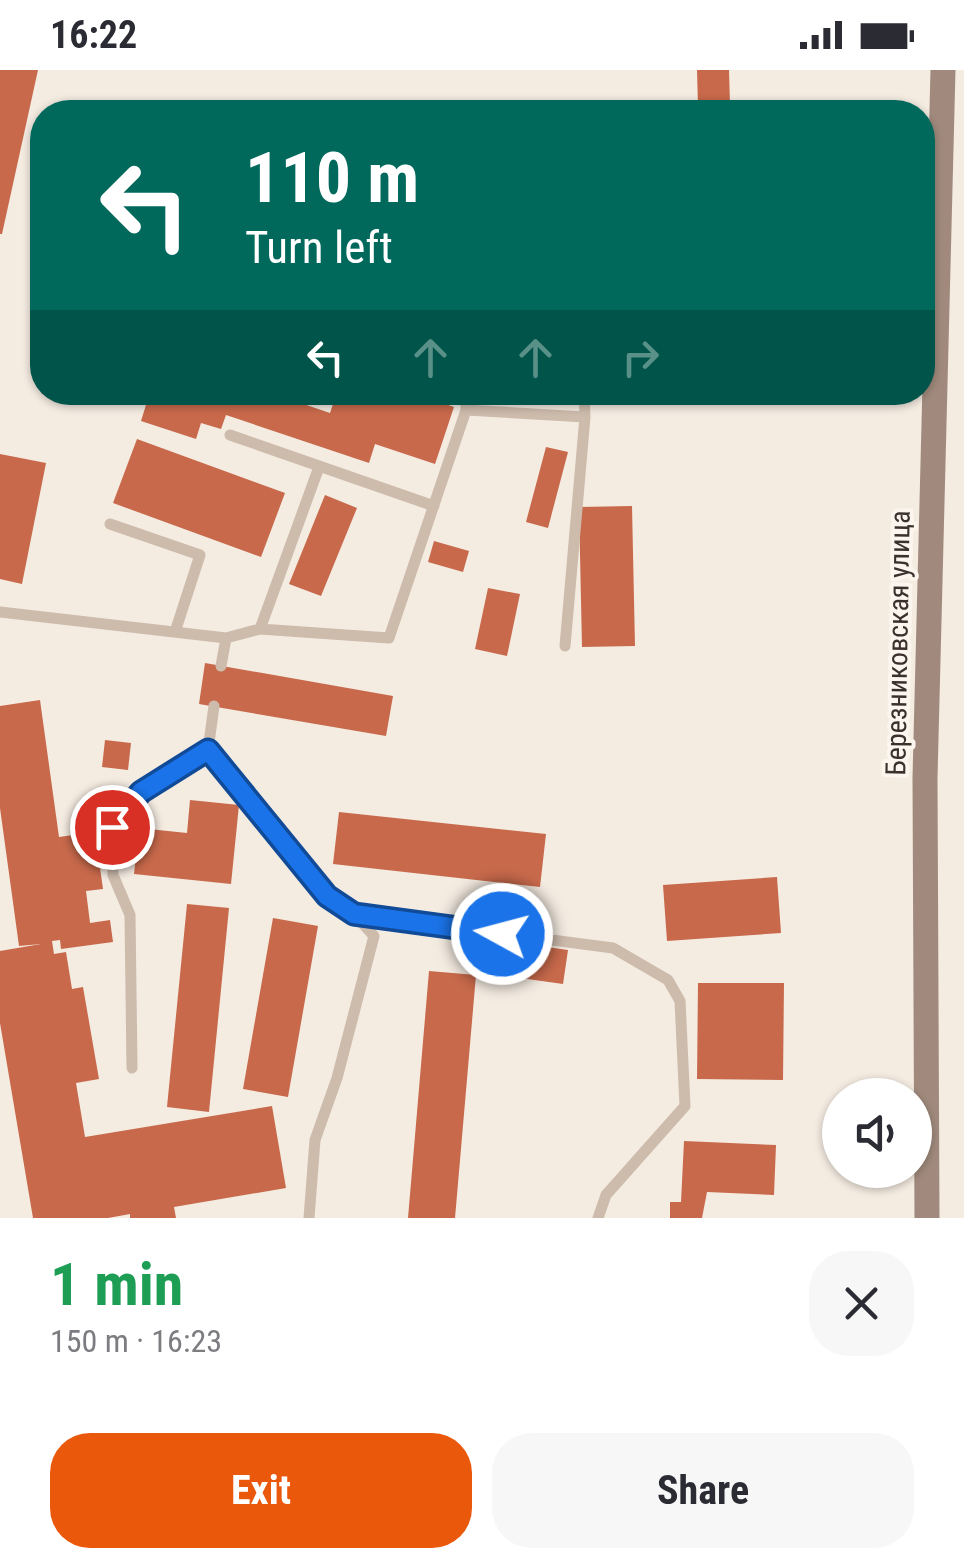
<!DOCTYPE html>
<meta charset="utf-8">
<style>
:root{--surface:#fff;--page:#f7f7f7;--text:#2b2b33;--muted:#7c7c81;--accent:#ea580c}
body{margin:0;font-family:"Roboto Condensed",sans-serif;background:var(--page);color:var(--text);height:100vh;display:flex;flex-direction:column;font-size:38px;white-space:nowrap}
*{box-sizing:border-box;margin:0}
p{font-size:32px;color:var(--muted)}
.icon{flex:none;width:55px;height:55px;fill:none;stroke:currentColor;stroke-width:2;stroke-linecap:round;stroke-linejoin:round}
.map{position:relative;height:1148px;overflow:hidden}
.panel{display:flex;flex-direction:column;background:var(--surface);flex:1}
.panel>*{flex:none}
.top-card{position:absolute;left:30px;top:30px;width:905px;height:305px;border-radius:40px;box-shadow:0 2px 8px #0004;background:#00695c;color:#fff;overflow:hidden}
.fabs{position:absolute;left:822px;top:1008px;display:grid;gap:20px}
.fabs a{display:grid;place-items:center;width:110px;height:110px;border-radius:50%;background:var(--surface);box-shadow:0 2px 8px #0004;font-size:50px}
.pin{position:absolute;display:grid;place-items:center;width:85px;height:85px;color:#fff;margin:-42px;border:5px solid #fff;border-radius:50%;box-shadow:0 2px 10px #0007}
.me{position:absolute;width:110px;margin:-55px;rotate:277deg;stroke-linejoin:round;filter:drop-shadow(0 0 8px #0008)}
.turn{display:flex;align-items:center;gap:35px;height:210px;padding:0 50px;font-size:45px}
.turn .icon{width:130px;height:130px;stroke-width:2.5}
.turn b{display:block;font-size:70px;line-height:85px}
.lanes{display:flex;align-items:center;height:95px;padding:0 50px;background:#0003;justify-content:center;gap:50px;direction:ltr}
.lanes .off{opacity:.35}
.round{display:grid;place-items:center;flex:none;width:105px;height:105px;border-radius:40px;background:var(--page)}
.headline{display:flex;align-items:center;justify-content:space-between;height:170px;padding:0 50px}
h1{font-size:60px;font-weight:700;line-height:75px;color:#1e9e55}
.button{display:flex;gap:20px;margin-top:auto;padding:20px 50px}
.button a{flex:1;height:115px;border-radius:40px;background:var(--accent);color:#fff;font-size:40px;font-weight:700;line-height:115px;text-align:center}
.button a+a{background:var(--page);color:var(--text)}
.status{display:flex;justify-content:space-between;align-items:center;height:70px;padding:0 50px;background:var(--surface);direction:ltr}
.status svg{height:28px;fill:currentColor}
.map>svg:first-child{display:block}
</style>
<div class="status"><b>16:22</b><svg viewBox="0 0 49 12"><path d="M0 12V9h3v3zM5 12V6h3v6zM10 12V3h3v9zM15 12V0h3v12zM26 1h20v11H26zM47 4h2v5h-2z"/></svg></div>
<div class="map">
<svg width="964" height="1148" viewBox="0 0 964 1148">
<rect width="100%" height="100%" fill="#f4ebe1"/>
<path fill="#c8694b" d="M 0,0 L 38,0 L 2,164 L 0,164 Z
M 697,0 L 729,0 L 730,35 L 698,36 Z
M 150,322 L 268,322 L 330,343 L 337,322 L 412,322 L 454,337 L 435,394 L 375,374 L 369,393 L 226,345 L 221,359 L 201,353 L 196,369 L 141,351 Z
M 137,369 L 285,423 L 261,487 L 113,433 Z
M 546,377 L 568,382 L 548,458 L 526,452 Z
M 0,384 L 46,393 L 22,514 L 0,509 Z
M 325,425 L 357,438 L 321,526 L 289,514 Z
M 632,436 L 635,576 L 582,577 L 579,437 Z
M 434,471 L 469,481 L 463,502 L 428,492 Z
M 488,518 L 520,524 L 507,586 L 475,579 Z
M 205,593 L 393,626 L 386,666 L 199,634 Z
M 40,630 L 59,767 L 95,762 L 103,819 L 86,821 L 90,853 L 110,850 L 113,872 L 61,879 L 60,870 L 52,871 L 54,884 L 66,882 L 72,919 L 83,917 L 99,1009 L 76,1013 L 85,1067 L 272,1036 L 286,1118 L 174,1137 L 176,1148 L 130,1148 L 130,1144 L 108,1148 L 33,1148 L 0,953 L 0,881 L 41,874 L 19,876 L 0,738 L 0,636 Z
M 105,670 L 131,673 L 128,700 L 102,697 Z
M 190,730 L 239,735 L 231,814 L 134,804 L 139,758 L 187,763 Z
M 339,742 L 546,764 L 540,817 L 333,794 Z
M 777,807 L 781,863 L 667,871 L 663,815 Z
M 187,834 L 229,838 L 209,1042 L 167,1037 Z
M 273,848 L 318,856 L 288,1027 L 243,1019 Z
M 504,871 L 568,880 L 563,914 L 499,905 Z
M 429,901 L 476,905 L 455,1148 L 408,1148 Z
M 698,913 L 784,913 L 783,1010 L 697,1009 Z
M 684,1071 L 776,1075 L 774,1125 L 707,1122 L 702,1148 L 670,1148 L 670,1132 L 681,1132 Z"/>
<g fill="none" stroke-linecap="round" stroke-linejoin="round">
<path stroke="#cdbbac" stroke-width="11" d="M 466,322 L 466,340
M 584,322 L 585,347
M 230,365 L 434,436
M 110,454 L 200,485 L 175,562
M 0,542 L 226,568 L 260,559 L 389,568 L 466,340 L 585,347 L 565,576
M 260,559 L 319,397
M 221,596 L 226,568
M 214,636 L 208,680 L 327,826 L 354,844 L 374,866 L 337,1008 L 315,1070 L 309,1148
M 354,844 L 613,878 L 668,910 L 680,931 L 685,1036 L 606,1125 L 598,1148
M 132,998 L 130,845 L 113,805 L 112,757 L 141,722 L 208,680"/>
<path stroke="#a18a7d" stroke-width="25" d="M 927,1148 L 925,708 L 943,0"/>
</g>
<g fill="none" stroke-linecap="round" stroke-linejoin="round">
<g stroke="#114b97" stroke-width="25">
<path id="route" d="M 112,757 L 141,722 L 208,680 L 327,826 L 354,844 L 502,864"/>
</g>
<use href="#route" stroke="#1a73e8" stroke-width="18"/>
</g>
<g text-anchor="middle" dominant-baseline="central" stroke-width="8" stroke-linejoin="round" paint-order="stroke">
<g font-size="28" fill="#3b302b" stroke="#fbf5ee">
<text transform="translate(898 573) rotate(-89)">Березниковская улица</text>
</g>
</g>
</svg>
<div class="fabs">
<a><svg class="icon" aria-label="sound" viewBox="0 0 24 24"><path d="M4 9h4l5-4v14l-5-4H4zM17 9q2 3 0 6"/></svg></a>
</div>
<div class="pin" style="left:112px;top:757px;background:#d93025"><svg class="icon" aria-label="arrive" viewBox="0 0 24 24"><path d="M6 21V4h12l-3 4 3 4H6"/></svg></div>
<svg class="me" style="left:502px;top:864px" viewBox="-20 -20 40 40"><circle r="17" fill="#1a73e8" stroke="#fff" stroke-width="3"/><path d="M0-11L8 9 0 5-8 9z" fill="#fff"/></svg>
<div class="top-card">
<div class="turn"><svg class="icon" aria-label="left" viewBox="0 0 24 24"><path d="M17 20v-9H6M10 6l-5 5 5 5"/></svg><div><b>110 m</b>Turn left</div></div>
<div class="lanes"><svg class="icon" aria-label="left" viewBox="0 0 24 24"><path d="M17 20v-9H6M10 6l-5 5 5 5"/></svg><svg class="icon off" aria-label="ahead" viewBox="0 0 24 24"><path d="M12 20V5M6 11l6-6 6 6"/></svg><svg class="icon off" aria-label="ahead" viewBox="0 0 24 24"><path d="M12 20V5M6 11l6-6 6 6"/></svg><svg class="icon off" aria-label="right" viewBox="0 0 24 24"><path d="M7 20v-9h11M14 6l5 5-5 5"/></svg></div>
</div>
</div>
<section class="panel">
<div class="headline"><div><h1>1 min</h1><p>150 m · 16:23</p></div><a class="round"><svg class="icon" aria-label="close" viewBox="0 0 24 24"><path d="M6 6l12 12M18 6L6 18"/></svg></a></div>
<div class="button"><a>Exit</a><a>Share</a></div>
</section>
